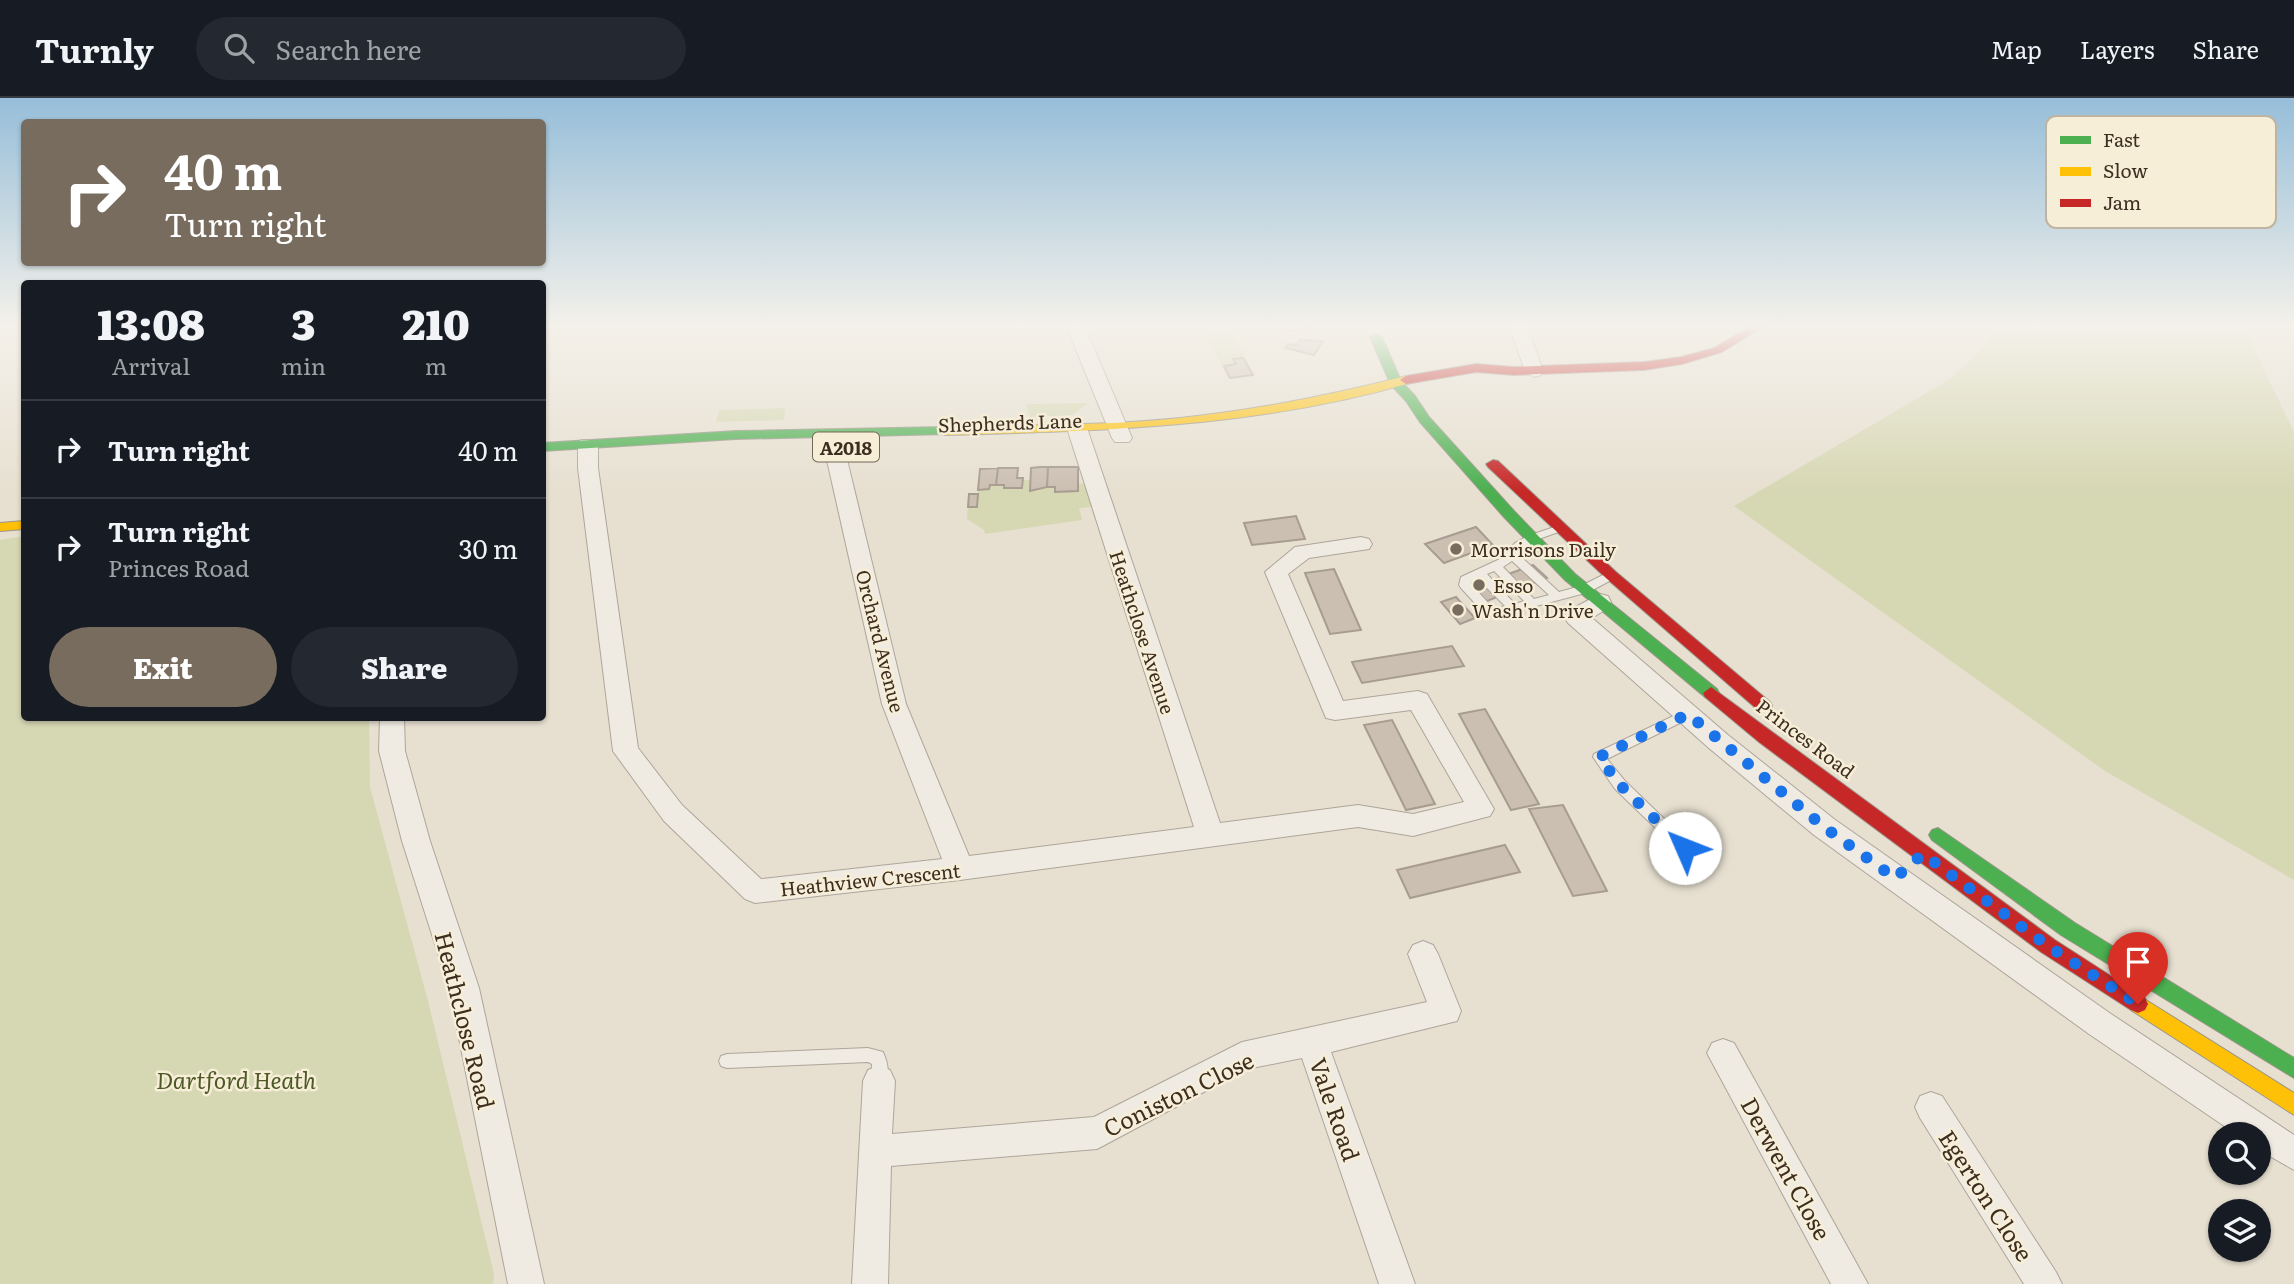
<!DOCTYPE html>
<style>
:root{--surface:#171b24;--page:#242831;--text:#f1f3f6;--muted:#9ea1a6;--line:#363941;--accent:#786c5e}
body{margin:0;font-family:Literata,serif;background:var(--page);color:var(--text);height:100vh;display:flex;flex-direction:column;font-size:26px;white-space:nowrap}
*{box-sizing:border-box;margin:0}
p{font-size:23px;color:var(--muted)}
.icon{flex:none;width:38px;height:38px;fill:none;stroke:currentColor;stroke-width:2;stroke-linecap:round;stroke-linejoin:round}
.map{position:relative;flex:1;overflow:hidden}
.sheet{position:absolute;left:21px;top:182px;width:525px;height:441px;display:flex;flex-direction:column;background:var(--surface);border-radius:7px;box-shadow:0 2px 5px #0004}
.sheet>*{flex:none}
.banner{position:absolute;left:21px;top:21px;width:525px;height:147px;border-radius:7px;box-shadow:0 2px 5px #0004;background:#786c5e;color:#fff;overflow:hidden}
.tools{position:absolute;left:2208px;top:1024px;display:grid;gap:14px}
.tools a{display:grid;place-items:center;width:63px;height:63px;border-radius:50%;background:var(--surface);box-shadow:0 2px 5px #0004;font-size:35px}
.pin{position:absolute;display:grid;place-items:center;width:60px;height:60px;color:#fff;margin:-72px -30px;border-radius:50% 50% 50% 0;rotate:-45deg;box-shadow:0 0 7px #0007}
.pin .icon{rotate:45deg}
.me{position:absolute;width:77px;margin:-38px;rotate:314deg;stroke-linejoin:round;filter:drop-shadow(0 0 5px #0008)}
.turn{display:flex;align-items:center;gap:24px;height:147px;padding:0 28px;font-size:32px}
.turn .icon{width:91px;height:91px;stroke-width:2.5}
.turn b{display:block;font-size:49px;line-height:60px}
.eta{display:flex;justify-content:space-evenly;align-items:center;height:119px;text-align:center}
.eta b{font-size:42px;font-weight:800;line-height:49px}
.action{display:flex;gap:14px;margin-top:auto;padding:14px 28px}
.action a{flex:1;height:80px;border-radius:42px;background:var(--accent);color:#fff;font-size:28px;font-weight:800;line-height:80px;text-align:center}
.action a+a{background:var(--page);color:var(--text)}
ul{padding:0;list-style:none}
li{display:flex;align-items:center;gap:21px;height:98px;padding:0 28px;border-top:2px solid var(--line)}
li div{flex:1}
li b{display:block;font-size:26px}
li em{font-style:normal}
header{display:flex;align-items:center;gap:42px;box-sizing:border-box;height:98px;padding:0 35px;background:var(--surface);border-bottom:2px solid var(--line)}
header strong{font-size:33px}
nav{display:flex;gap:38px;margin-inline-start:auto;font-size:24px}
.search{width:490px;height:63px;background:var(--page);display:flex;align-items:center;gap:18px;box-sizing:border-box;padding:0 24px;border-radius:38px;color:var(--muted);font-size:26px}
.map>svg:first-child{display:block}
</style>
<header>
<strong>Turnly</strong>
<div class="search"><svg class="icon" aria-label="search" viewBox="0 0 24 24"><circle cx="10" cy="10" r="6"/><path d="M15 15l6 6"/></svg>Search here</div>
<nav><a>Map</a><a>Layers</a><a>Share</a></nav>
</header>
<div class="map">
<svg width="2294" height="1186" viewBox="0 0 2294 1186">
<rect width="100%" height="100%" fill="#e7e0d1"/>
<path fill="#d6d7b3" d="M 1200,227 L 1227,227 L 1255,277 L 1243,260 L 1233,261 L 1236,266 L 1224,268 L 1228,280 Z
M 2004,227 L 2243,227 L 2294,334 L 2294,782 L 2105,673 L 1734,408 L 1952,280 Z
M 1089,305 L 1072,317 L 1030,319 L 1026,306 Z
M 785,310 L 784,322 L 716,324 L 719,312 Z
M 1023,382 L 1030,382 L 1030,393 L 1037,393 L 1038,389 L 1055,389 L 1056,394 L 1077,393 L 1078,386 L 1085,385 L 1092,409 L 1079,410 L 1082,422 L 985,436 L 984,432 L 967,421 L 969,396 L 978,396 L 978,392 L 989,391 L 990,387 L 1022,390 Z
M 24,438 L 24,620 L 369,620 L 370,689 L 428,903 L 494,1176 L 493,1186 L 0,1186 L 0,442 Z"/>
<path fill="#cbbfb2" stroke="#a89c90" stroke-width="2" d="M 1281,227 L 1307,227 L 1309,230 L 1286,233 Z
M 1300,242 L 1323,243 L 1314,257 L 1285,250 L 1288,246 L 1296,247 Z
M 1243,260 L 1253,277 L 1230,280 L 1224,268 L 1236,266 L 1233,261 Z
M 1040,369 L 1048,369 L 1047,389 L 1030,393 L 1031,370 Z
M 1048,369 L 1078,369 L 1078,393 L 1055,394 L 1055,389 L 1047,389 Z
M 998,370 L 996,387 L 990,387 L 989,391 L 978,392 L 980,371 Z
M 998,370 L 1018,370 L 1017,380 L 1023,380 L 1022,390 L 1004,390 L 1004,387 L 996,387 Z
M 969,396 L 978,396 L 977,409 L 968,409 Z
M 1296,418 L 1305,441 L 1252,447 L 1244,425 Z
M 1476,429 L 1493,447 L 1444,465 L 1425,446 Z
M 1533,467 L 1547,480 L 1479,506 L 1465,492 Z
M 1334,471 L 1361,532 L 1330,536 L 1305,475 Z
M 1456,499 L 1475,520 L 1460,526 L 1441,504 Z
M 1452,548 L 1464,568 L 1362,585 L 1352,564 Z
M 1485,611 L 1539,706 L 1511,712 L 1459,616 Z
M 1392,622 L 1435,706 L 1406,712 L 1364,627 Z
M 1563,707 L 1607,793 L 1573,798 L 1529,711 Z
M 1505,747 L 1520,774 L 1410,800 L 1397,772 Z"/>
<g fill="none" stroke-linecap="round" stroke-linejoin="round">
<g stroke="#ada599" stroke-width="2">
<path id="lane" d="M 1560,427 L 1565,430 L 1564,432 L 1536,442 L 1518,456 L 1559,494 L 1581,488 L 1611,473 L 1617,477 L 1615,480 L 1589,494 L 1495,519 L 1483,514 L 1461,490 L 1459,487 L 1461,479 L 1500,461 L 1515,445 L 1528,438 ZM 1512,463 L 1549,497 L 1534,501 L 1503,469 ZM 1494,473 L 1524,503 L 1515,506 L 1487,476 ZM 1478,481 L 1505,508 L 1496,511 L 1491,508 L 1471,486 L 1471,484 Z
M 1688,611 L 1692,613 L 1694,616 L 1692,619 L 1607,661 L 1625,683 L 1706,761 L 1708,765 L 1706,769 L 1701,771 L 1696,769 L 1615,691 L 1593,659 L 1594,656 Z
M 868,950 L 883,954 C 888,965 890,976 885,988 L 879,990 L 873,988 L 871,983 L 872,966 L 868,964 L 727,970 L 721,968 L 719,963 L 721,958 L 727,956 Z"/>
</g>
<g stroke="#ada599" stroke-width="2">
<path id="street" d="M 1066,227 L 1084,227 L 1132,340 L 1129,344 L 1115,344 L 1112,340 Z
M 1509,227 L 1527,227 L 1543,273 L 1541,277 L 1534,279 L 1525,273 Z
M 1077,324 L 1084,326 L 1087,330 L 1220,725 L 1358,707 L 1413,716 L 1464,704 L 1411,612 L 1335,622 L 1326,620 L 1265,474 L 1295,449 L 1361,439 L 1369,441 L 1372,446 L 1369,451 L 1309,460 L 1288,476 L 1343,603 L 1418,593 L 1427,596 L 1494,711 L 1490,718 L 1413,738 L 1358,729 L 960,782 L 755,805 L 745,801 L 664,723 L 613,653 L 578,370 L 578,346 L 581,342 L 595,342 L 598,346 L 598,370 L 638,650 L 682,707 L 761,781 L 942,761 L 882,606 L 824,349 L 827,345 L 841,345 L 844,349 L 906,606 L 969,758 L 1194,729 L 1067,330 L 1070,326 Z
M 1600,496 L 1608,498 L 1611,504 L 1608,510 L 1592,520 L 1728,637 L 1834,721 L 2111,916 L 2294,1037 L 2294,1072 L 2259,1052 L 2259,1036 L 2236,1036 L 2089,936 L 1814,737 L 1710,651 L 1568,525 L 1564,519 L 1568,513 Z
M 380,620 L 404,620 L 405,653 L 430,743 L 479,890 L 544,1186 L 508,1186 L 449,890 L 402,743 L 379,653 Z
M 1423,843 L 1433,847 L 1438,856 L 1461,913 L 1457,923 L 1331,954 L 1415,1186 L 1379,1186 L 1302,960 L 1247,971 L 1097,1051 L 891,1068 L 888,1186 L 852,1186 L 863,983 L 868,972 L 879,968 L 890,972 L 895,983 L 892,1036 L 1094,1019 L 1242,944 L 1427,904 L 1408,856 L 1413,847 Z
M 1723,941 L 1734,945 L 1868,1186 L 1831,1186 L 1707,955 L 1712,945 Z
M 1931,994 L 1942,998 L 2056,1174 L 2062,1186 L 2024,1186 L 1920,1020 L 1915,1009 L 1920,998 Z"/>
</g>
<g stroke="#9c958a" stroke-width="2">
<path id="fast" d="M 1376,236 L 1382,239 L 1401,283 L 1415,298 L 1429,319 L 1514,413 L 1575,476 L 1717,591 L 1719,595 L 1717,599 L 1705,599 L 1565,482 L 1504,419 L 1420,324 L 1406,303 L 1391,287 L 1370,239 Z
M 945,329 L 949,330 L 949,336 L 736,341 L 542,353 L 542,345 L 736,333 Z
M 1938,730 L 2075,825 L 2294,960 L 2294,980 L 2061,837 L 1932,742 L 1929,737 L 1932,732 Z"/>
</g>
<g stroke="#9c958a" stroke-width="2">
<path id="slow" d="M 1406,278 L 1412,282 L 1410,285 C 1259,329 1101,333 945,337 L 939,333 L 945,329 C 1023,327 1102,328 1180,320 C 1256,312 1332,297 1406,278 Z
M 24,423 L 24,431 L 0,433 L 0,425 Z
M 2138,897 L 2294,995 L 2294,1017 L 2131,912 L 2128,906 L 2131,900 Z"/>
</g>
<g stroke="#9c958a" stroke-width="2">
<path id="jam" d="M 1753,227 L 1766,227 L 1722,254 L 1682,266 L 1644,272 L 1514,277 L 1476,274 L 1406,286 L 1400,282 L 1406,278 L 1476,266 L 1514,269 L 1644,264 L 1681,259 L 1714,250 Z
M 1493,362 L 1498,363 L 1616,474 L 1770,604 L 1772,608 L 1770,612 L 1758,612 L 1606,480 L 1488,369 L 1486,366 Z
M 1711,589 L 2055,842 L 2145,900 L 2148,906 L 2145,912 L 2138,915 L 2131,912 L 2041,854 L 1759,644 L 1705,599 L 1703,595 Z"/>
</g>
<use href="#lane" fill="#efebe3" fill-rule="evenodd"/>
<use href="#street" fill="#efebe3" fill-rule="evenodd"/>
<use href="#fast" fill="#4caf50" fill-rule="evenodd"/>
<use href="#slow" fill="#ffc107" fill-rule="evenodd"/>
<use href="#jam" fill="#c62828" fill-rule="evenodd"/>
</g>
<linearGradient id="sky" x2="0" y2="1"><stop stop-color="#96bed9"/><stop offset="0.58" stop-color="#f4f1ea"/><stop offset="1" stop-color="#f4f1ea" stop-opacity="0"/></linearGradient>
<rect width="2294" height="393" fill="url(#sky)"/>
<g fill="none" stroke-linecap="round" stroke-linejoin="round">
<path stroke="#1a73e8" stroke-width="12" stroke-dasharray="0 21.6" d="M 1685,750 L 1620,687 L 1599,659 L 1688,616 L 1824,729 L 1895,780 L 1923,756 L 2048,848 L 2138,906"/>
</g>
<g fill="#786c5e" stroke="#f7eed8" stroke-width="2.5">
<circle cx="1456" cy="451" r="7"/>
<circle cx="1479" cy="487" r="7"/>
<circle cx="1458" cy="512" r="7"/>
</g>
<g text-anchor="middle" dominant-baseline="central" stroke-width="5" stroke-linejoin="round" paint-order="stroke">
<rect fill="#f7eed8" stroke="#756857" stroke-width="2" x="813" y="334.5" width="66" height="29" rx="5"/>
<g font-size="18" font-weight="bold" fill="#3d2e20">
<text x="846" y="349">A2018</text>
</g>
<g font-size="19" fill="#3d2e20" stroke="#f7eed8">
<text transform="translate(1010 324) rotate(-2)">Shepherds Lane</text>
<text transform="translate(1143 534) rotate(72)">Heathclose Avenue</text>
<text transform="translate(881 543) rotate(76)">Orchard Avenue</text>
<text transform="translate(1806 640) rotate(37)">Princes Road</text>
<text transform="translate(870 781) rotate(-6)">Heathview Crescent</text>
</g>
<g font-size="19" fill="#3d2e20" stroke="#f7eed8" text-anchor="start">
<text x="1470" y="451">Morrisons Daily</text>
<text x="1493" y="487">Esso</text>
<text x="1472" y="512">Wash'n Drive</text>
</g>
<g font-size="23" fill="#3d2e20" stroke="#f7eed8">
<text transform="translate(466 922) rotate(76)">Heathclose Road</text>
<text transform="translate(1178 995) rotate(-26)">Coniston Close</text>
<text transform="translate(1336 1011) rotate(71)">Vale Road</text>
<text transform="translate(1787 1070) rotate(61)">Derwent Close</text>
<text transform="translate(1987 1097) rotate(57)">Egerton Close</text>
</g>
<g font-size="23" font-style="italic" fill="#4d5a26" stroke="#f7eed8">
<text x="236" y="981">Dartford Heath</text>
</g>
</g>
<rect x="2046" y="18" width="230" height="112" rx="10" fill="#f7eed8" stroke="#bfb4a1" stroke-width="2"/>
<rect x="2060" y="38" width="31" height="8" fill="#4caf50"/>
<rect x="2060" y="69" width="31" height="9" fill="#ffc107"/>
<rect x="2060" y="101" width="31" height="8" fill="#c62828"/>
<g font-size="19" fill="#3d2e20">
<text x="2103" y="49">Fast</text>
<text x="2103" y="80">Slow</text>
<text x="2103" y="112">Jam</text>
</g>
</svg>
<div class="tools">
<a><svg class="icon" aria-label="search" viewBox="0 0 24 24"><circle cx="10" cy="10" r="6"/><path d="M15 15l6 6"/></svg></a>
<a><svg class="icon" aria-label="layers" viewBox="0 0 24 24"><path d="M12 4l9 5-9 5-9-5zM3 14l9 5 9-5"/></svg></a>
</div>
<div class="pin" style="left:2138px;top:906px;background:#d93025"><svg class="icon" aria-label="arrive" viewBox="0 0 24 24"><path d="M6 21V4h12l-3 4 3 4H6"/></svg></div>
<svg class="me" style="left:1685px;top:750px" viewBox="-20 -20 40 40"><circle r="19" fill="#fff"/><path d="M0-13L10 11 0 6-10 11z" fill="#1a73e8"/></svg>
<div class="banner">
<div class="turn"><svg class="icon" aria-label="right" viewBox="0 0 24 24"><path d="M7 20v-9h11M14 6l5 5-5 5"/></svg><div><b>40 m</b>Turn right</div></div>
</div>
<section class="sheet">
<div class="eta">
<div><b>13:08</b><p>Arrival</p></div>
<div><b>3</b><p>min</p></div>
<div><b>210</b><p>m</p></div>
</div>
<ul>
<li><svg class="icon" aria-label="right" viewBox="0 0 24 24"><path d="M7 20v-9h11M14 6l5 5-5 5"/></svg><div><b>Turn right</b></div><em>40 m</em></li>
<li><svg class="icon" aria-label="right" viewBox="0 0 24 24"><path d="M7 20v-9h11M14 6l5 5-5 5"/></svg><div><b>Turn right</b><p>Princes Road</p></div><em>30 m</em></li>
</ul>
<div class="action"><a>Exit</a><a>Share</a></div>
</section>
</div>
